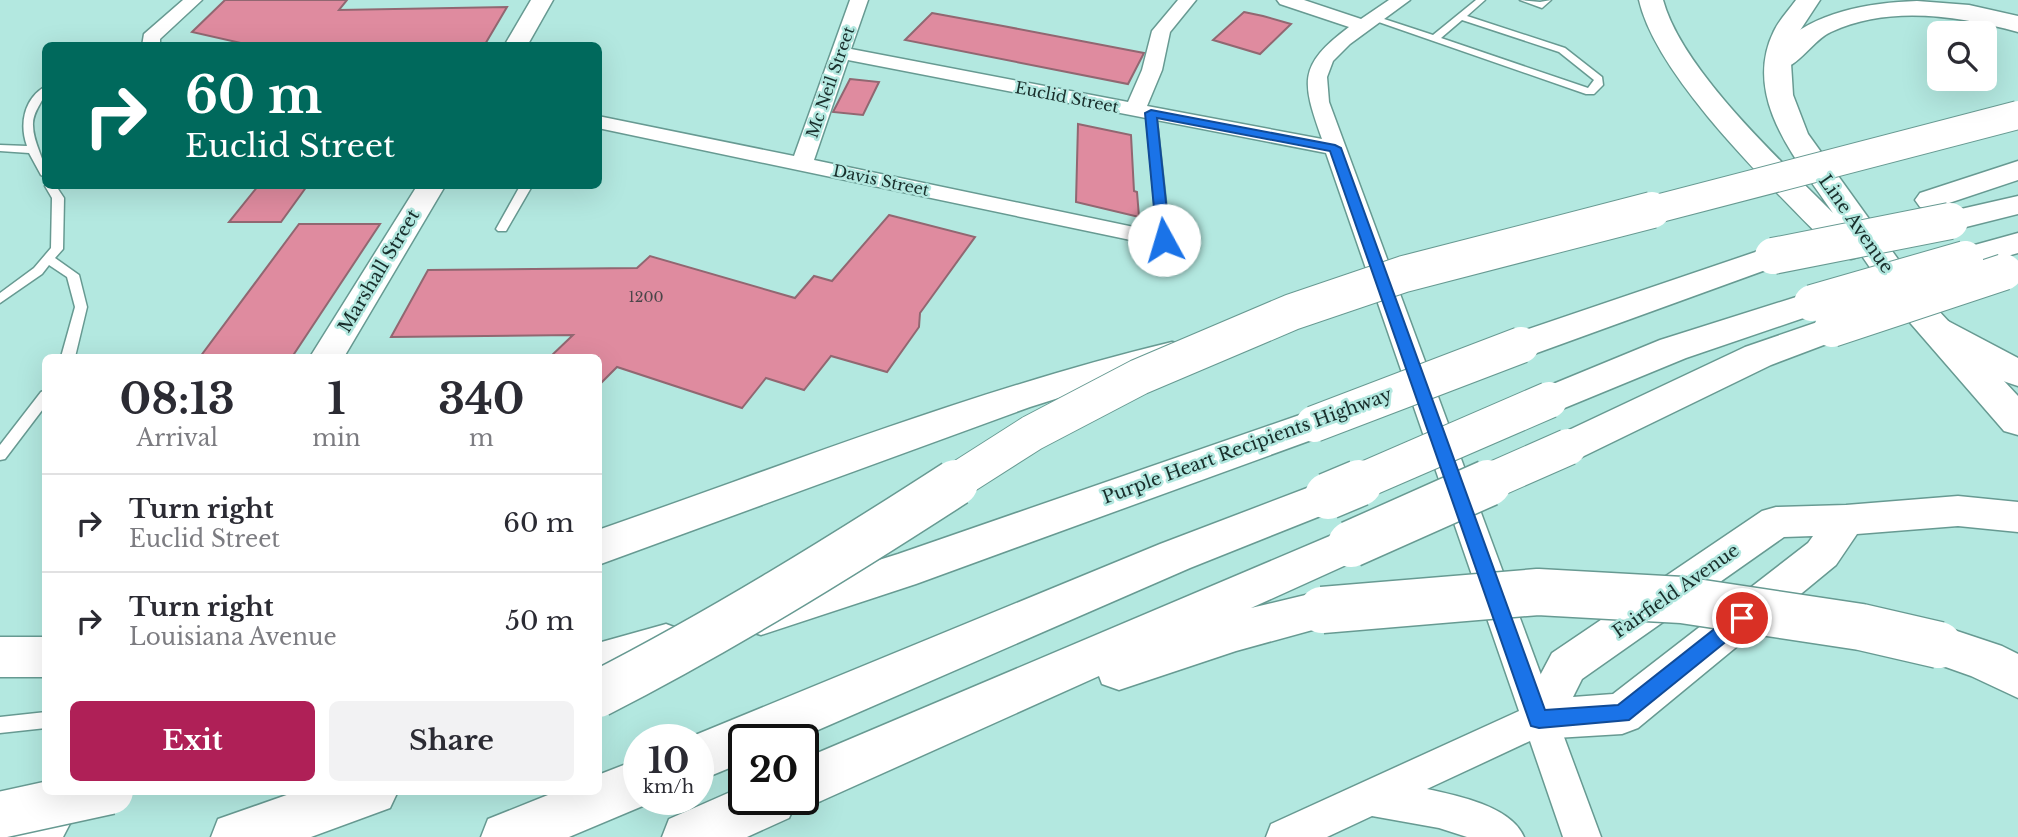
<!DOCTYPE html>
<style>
:root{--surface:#fff;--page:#f2f2f3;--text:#2b2b33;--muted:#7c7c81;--line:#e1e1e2;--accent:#af2057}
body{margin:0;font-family:"Libre Baskerville",serif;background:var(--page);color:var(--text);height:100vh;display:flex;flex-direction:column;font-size:26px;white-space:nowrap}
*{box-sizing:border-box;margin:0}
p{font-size:23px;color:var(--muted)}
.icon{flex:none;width:38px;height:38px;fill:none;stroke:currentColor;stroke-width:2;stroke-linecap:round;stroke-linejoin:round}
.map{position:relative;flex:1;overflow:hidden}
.drawer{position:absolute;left:42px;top:354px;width:560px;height:441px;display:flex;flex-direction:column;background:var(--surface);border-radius:10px;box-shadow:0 7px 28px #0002}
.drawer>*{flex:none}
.guide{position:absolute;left:42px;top:42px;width:560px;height:147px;border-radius:10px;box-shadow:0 7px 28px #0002;background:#00695c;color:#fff;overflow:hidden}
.fabs{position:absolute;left:1927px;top:21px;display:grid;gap:14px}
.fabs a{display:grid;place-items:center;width:70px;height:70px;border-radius:10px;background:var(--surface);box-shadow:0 7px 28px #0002;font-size:35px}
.speed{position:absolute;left:623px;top:724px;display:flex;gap:14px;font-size:35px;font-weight:700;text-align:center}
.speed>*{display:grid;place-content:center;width:91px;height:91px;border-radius:50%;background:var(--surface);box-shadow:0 7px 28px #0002;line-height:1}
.speed small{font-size:18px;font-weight:400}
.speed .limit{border:4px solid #111;border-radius:10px;background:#fff;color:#111}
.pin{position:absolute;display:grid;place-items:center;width:60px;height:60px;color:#fff;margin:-30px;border:4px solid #fff;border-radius:50%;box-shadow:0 2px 7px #0007}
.me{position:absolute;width:77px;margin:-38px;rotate:354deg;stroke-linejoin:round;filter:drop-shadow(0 0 5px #0008)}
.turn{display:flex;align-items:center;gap:24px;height:147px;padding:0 28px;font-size:32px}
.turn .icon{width:91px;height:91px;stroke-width:2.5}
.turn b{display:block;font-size:49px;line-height:60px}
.eta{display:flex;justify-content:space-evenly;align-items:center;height:119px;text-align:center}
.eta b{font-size:42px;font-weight:800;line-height:49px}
.cta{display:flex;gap:14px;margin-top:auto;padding:14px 28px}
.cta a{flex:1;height:80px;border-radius:10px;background:var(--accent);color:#fff;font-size:28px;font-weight:800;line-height:80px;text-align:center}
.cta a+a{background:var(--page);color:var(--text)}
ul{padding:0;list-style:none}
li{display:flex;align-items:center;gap:21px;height:98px;padding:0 28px;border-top:2px solid var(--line)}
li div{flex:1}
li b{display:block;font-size:26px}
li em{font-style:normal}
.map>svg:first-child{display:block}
</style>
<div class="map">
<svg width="2018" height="837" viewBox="0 0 2018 837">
<rect width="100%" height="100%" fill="#b3e8e0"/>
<path fill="#df8b9f" stroke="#916771" stroke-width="2" d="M 225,0 L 347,0 L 339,10 L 507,7 L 484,46 L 254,46 L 192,32 Z
M 1244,12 L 1263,16 L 1291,24 L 1260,54 L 1213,40 Z
M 932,13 L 1003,26 L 1144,53 L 1128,84 L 905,40 Z
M 850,79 L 879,82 L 863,115 L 833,112 Z
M 1078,124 L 1131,135 L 1134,191 L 1137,192 L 1139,217 L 1076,202 Z
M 258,186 L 307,186 L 281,222 L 229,222 Z
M 889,215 L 975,237 L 920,313 L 919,327 L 887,372 L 831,356 L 804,390 L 766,378 L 742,408 L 617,367 L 598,386 L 598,357 L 550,357 L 573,335 L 391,337 L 428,270 L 637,268 L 650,256 L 795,298 L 814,276 L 832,281 Z
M 299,224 L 380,224 L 292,357 L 200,357 Z"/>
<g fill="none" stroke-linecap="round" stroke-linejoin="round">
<g stroke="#679a92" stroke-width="3">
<path id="service" d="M 1476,0 L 1485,0 L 1467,16 L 1565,48 L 1602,77 L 1603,85 L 1594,94 L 1586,94 L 1370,19 L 1378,17 L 1433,35 ZM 1462,20 L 1559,52 L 1594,80 L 1588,88 L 1441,38 Z
M 1520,0 L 1540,2 L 1551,0 L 1542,8 Z
M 46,86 C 46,100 34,108 33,123 C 32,143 46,159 46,178 L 41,175 L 29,153 L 0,151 L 0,145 L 27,146 C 19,124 24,98 46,86 Z
M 1151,110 L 1156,113 L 1170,240 L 1164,244 L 1158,240 L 1146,113 Z
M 45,186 L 56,186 L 64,198 L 63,249 L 55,258 L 79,275 L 87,307 L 75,357 L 61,357 L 75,307 L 67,277 L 49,265 L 42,274 L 0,303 L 0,293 L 34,268 L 51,248 L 52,198 Z
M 520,186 L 532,186 L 506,231 L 498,231 L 496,229 Z
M 46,390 L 46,405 L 5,459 L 0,460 L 0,445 L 41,392 Z
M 46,712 L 46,728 L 0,733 L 0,717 Z"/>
</g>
<g stroke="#679a92" stroke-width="3">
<path id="minor" d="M 183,0 L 202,0 L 160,39 L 160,46 L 142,46 L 144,34 Z
M 850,0 L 868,0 L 851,49 L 1128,102 L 1142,70 L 1152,31 L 1178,0 L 1196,0 L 1170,32 L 1162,70 L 1147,106 L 1322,139 C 1302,82 1297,66 1349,27 L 1280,4 L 1277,0 L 1304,0 L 1361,19 L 1389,0 L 1410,0 L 1350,44 L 1333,61 L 1327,77 L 1329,102 L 1601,837 L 1563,837 L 1530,741 L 1427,789 C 1458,796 1511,806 1524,837 L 1467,837 L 1439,828 L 1372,816 L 1327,837 L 1266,837 L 1271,824 L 1519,711 L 1326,153 L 848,60 L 814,160 L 1172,235 L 1176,240 L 1172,245 L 1164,247 L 598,128 L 598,116 L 794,156 Z"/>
</g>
<g stroke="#679a92" stroke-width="3">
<path id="tertiary" d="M 531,0 L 553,0 L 527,46 L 504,46 Z
M 417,186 L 445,186 L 344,357 L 310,357 Z
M 1958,496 L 2018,502 L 2018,532 L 1958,526 L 1857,534 L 1836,565 L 1638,728 L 1622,734 L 1539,739 L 1523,733 L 1517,719 L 1552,653 L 1762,511 L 1776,507 L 1846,505 ZM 1813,536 L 1808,543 L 1613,694 L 1573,697 L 1582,679 L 1784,537 Z
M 46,779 L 46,791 L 87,791 L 63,837 L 12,837 L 19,820 Z"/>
</g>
<g stroke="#679a92" stroke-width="3">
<path id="secondary" d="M 1639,0 L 1663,0 C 1682,70 1781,161 1833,213 C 1798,161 1741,98 1774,31 C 1779,20 1789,10 1796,0 L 1820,0 L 1799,32 L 1791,63 L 1793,95 L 1808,134 L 1923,294 L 2018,396 L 2018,435 L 2004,431 L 1899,310 L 1862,256 L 1851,259 L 1839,256 C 1781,196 1657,80 1639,0 Z"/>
</g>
<g stroke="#679a92" stroke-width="3">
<path id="motorway" d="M 1917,1 L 1969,5 L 2018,16 L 2018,32 C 1957,16 1890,5 1831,32 C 1809,42 1796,75 1769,69 L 1765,63 C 1799,14 1862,3 1917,1 Z
M 2018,161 L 2018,180 L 1931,209 L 1920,207 L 1915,200 L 1920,193 Z
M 2018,196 L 2018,214 L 1950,231 L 1939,228 L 1934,221 L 1939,214 Z
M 2018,233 L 2018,253 L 1983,263 L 1971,260 L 1967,253 L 1971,246 Z
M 1773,246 L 1785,249 L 1789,256 L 1785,263 L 1534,354 L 1521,357 L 1508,354 L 1503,345 L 1508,336 Z
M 1812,292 L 1824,295 L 1829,303 L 1824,311 L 1686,358 L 1562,409 L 1549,413 L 1536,409 L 1530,400 L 1536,391 L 1660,340 Z
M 1832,317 L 1845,321 L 1850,329 L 1845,337 L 1771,365 L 1582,457 L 1568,462 L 1554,457 L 1548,447 L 1554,437 L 1745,347 Z
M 1935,317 L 1948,321 L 2018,358 L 2018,386 C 1992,378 1932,352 1917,329 L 1922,321 Z
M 1172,342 L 1185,345 L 1190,354 L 1185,363 L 1106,383 L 1030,407 L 598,565 L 598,530 C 788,464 977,389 1172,342 Z
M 1314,410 L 1328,414 L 1333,424 L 1328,434 L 916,584 L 761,635 L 745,630 L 738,616 L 745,602 L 898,554 Z
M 1328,480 L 1343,485 L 1349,496 L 1343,507 L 1190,568 L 795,740 L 744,740 L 744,762 L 698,781 L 698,740 L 683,740 L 1160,544 Z
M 1351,527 L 1366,532 L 1372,544 L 1366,556 L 1251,608 L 1322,591 L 1338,597 L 1345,610 L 1338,623 L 1236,651 L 1119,690 L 1102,684 L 1099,676 L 821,801 L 803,808 L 795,805 L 789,818 L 747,837 L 662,837 L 669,819 L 744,786 L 744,800 L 803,800 L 803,759 Z
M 666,624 L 682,630 L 689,644 L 682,658 L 598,684 L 598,643 Z
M 1939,625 L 2002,646 L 2018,654 L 2018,698 L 1971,676 L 1923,659 L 1916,645 L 1923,631 Z
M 0,637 L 46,637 L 46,677 L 0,677 Z
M 639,759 L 639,800 L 657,800 L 569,837 L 481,837 L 488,819 L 558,791 L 598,791 L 598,775 Z
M 298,791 L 398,791 L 390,808 L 311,837 L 211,837 L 218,819 Z"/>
</g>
<use href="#service" fill="#fff" fill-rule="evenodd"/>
<use href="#minor" fill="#fff" fill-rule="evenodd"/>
<use href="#tertiary" fill="#fff" fill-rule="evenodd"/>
<use href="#secondary" fill="#fff" fill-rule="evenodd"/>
<use href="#motorway" fill="#fff" fill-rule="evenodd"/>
<g stroke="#679a92" stroke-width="30" stroke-linecap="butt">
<path id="motorway-bridge-far2" d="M 1645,212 L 2018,115"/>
</g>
<g stroke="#679a92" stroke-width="38" stroke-linecap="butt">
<path id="motorway-bridge-far1" d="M 1773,256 L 1950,221
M 1812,303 L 1965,259
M 1832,329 L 2004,272
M 1314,424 L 1521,345
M 952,484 L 1032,433 L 1139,377 L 1292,312 L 1404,274 L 1652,210
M 1355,484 L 1549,400
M 1484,484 L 1568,447"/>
</g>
<g stroke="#679a92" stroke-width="49" stroke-linecap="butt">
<path id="motorway-bridge" d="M 1328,496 L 1359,483
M 1351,544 L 1488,483
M 1322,610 L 1538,592 L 1682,600 L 1861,627 L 1939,645
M 598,694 C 721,631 839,558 955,483
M 0,815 L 110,791"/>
</g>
<use href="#motorway-bridge-far2" stroke="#fff" stroke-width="28"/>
<use href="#motorway-bridge-far1" stroke="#fff" stroke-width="36"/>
<use href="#motorway-bridge" stroke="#fff" stroke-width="46"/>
</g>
<path fill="#1a73e8" stroke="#114b97" stroke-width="2" d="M 1151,110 L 1335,145 L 1341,148 L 1545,710 L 1618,705 L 1736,612 L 1742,610 L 1749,612 L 1751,618 L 1749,623 L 1629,720 L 1539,728 L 1531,726 L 1330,151 L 1157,118 L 1170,240 L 1164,244 L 1157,240 L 1145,113 Z"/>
<g text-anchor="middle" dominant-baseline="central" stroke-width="5" stroke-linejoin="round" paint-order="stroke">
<g font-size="14" fill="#4a4548">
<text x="646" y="297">1200</text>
</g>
<g font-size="16" fill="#182e2b" stroke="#b3e8e0">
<text transform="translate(830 82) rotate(-71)">Mc Neil Street</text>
<text transform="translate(1067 97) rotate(11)">Euclid Street</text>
<text transform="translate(881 180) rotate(12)">Davis Street</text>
</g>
<g font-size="18" fill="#182e2b" stroke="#b3e8e0">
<text transform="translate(1856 224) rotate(55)">Line Avenue</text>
<text transform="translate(379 271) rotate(-59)">Marshall Street</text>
<text transform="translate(1247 446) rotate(-20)">Purple Heart Recipients Highway</text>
<text transform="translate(1676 591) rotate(-35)">Fairfield Avenue</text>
</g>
</g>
</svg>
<div class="fabs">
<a><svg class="icon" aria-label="search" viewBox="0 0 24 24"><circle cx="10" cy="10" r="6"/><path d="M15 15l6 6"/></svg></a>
</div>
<div class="speed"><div>10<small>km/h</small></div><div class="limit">20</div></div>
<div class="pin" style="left:1742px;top:618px;background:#d93025"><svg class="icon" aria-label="arrive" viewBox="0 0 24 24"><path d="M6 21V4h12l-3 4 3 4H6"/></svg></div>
<svg class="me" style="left:1164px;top:240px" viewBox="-20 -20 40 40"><circle r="19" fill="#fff"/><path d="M0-13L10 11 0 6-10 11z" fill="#1a73e8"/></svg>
<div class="guide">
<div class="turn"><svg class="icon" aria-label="right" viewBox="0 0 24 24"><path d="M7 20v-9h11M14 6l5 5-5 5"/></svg><div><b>60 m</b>Euclid Street</div></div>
</div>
<section class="drawer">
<div class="eta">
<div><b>08:13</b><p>Arrival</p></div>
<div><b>1</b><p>min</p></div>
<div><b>340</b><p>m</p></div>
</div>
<ul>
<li><svg class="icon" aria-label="right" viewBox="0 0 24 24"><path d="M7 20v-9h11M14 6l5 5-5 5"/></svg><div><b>Turn right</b><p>Euclid Street</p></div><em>60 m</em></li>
<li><svg class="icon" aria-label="right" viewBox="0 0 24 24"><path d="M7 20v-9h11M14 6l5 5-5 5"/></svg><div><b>Turn right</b><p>Louisiana Avenue</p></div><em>50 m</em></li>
</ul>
<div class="cta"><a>Exit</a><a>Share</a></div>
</section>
</div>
